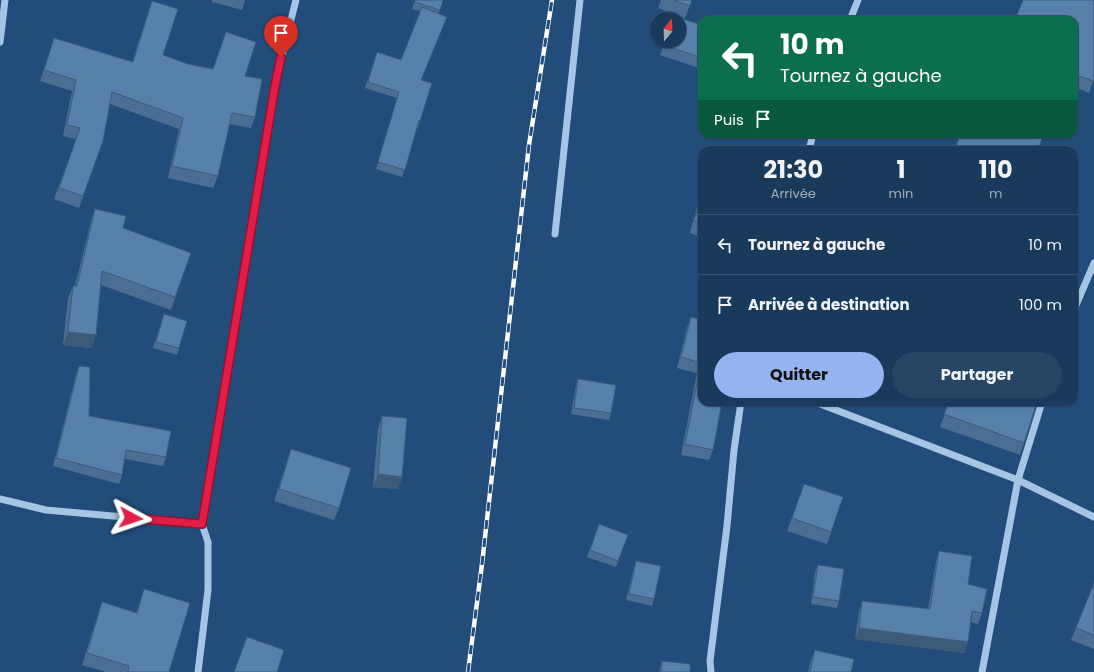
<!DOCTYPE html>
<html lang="fr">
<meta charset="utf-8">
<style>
:root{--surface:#1a3a5c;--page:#274565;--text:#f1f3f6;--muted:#9fadbb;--line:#385472;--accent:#95b2f1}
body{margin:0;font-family:Poppins,sans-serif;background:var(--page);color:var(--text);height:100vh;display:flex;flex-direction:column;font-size:15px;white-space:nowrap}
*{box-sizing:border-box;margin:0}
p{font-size:13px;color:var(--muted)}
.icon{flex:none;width:22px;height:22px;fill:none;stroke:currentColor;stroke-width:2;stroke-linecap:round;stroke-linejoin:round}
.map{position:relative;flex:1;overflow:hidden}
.side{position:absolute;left:698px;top:146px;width:380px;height:260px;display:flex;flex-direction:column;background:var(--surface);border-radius:12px;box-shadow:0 1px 3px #0004,0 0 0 1px var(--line)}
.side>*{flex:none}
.top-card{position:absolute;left:698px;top:16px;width:380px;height:122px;border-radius:12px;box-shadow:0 1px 3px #0004,0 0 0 1px var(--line);background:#0b6e4f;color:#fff;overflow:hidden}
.needle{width:26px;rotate:19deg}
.tools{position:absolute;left:650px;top:12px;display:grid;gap:8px}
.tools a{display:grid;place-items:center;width:36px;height:36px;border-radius:50%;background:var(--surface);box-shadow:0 1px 3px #0004,0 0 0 1px var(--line);font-size:20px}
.pin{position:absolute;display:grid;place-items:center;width:34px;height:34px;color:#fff;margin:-41px -17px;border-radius:50% 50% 50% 0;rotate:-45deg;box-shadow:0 0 4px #0007}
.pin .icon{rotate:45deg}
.me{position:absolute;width:44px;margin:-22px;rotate:95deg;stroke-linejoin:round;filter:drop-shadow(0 0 3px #0008)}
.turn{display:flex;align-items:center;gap:14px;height:84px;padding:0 16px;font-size:18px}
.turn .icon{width:52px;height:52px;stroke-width:2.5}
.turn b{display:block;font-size:28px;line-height:34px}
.then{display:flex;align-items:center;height:38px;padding:0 16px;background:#0003;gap:8px;font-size:15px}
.eta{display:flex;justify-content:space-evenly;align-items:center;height:68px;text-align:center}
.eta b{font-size:24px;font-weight:700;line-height:28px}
.primary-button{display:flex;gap:8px;margin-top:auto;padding:8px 16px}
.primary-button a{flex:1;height:46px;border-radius:24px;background:var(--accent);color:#111;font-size:16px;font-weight:700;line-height:46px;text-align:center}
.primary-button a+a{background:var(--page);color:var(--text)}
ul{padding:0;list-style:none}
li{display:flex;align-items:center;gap:12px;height:60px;padding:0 16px;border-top:1px solid var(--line)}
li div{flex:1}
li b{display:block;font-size:15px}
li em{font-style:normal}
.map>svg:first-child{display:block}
</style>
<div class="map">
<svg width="1094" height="672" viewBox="0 0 1094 672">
<rect width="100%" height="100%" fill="#224d7b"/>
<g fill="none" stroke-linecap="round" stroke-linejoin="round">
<path stroke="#a5c5e5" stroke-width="7" d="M 850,20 L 858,0
M 0,42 L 5,0
M 809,150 L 813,134
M 555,234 L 580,0
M 1074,310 L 1094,263
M 815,402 L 1018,480 L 1094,517
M 0,499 L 46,510 L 202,524 L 278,71 L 296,0
M 198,672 L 208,590 L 208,542 L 202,524
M 711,672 L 710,661 L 727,526 L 734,450 L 741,402
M 982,672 L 1018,480 L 1042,402"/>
<g stroke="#fff" stroke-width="4.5">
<path id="rail" d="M 468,672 L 482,564 L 529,145 L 552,0"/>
</g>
<use href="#rail" stroke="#224d7b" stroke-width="3" stroke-dasharray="9" stroke-linecap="butt"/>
</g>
<path fill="#4b6e93" d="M 212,0 L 245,0 L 242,10 L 212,2 Z
M 415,0 L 443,0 L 439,13 L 422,80 L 420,121 L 418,128 L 417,127 L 402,177 L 376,169 L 397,98 L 365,88 L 377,52 L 401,60 L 420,11 L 412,9 Z
M 661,0 L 692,0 L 685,18 L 658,8 Z
M 152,1 L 163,55 L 188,64 L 245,76 L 255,117 L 251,128 L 229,124 L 218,176 L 213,188 L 168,178 L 179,129 L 110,104 L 103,141 L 79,208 L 54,199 L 76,139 L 63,136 L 72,91 L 40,81 L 54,38 L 132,62 Z
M 1074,20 L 1094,79 L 1089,93 L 1074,87 Z
M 702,25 L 702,69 L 660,55 L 665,41 L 679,41 Z
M 702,190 L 702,238 L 690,233 L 699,199 Z
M 95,209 L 123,228 L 191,253 L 171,310 L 101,285 L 96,335 L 91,348 L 63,345 L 68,298 L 73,286 L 75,286 L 91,221 Z
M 164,314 L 179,348 L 177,355 L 153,348 Z
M 691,317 L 702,320 L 713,450 L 709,460 L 681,455 L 697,373 L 677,368 L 687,328 Z
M 79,366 L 89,416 L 166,457 L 163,466 L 125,459 L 122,475 L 119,484 L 53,466 L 76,374 Z
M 578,379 L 611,413 L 609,420 L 571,414 L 576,385 Z
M 949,402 L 1024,443 L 1020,455 L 940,427 Z
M 382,416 L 402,477 L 398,489 L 373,487 L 378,429 Z
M 291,449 L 339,508 L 334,520 L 274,501 Z
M 804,484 L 843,497 L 827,544 L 787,531 Z
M 599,524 L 628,535 L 616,567 L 587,557 Z
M 939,551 L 968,584 L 982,613 L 978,624 L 971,622 L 968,642 L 964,653 L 855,639 L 859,612 L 862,601 L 928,609 L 936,562 Z
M 636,561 L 654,599 L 652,606 L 626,600 L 634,567 Z
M 818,565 L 839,601 L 837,608 L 811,604 L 815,572 Z
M 1094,583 L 1094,649 L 1071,640 Z
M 144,589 L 169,672 L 106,672 L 82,665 L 98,614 L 102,602 L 136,613 Z
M 815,650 L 851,672 L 808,672 L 810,663 Z
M 662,661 L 690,672 L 659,672 L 660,668 Z"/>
<path fill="#3d5a78" d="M 68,332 L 96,335 L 91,348 L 63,345 Z
M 378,474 L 402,477 L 398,489 L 373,487 Z
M 859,628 L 968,642 L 964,653 L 855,639 Z"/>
<path fill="#5780ab" stroke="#3d5a78" d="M 415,0 L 443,0 L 440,10 L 415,2 Z
M 674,0 L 692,0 L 690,6 Z
M 1023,0 L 1094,0 L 1094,79 L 1093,81 L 1074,74 L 1074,20 L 1015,20 Z
M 152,1 L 178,9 L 163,55 L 188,64 L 213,69 L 226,32 L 256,42 L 245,76 L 262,79 L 255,117 L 232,113 L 218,176 L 172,166 L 183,118 L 112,92 L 103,141 L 83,196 L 59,188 L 80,128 L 67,125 L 76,80 L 44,70 L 54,38 L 133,62 Z
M 422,7 L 447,17 L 421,80 L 432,83 L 420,121 L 419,120 L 405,170 L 378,162 L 399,92 L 368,82 L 377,52 L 401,60 Z
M 673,16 L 702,25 L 702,58 L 664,45 L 665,41 L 679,41 L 679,19 L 672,19 Z
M 960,134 L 1044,134 L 1038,149 L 1040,150 L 955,150 Z
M 702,191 L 702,223 L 694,221 Z
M 95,209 L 126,216 L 123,228 L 191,253 L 175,297 L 102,271 L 96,335 L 68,332 L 73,286 L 77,286 Z
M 164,314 L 187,321 L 179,348 L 156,342 Z
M 691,317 L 702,320 L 702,402 L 722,402 L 713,450 L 685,444 L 701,363 L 681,357 Z
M 79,366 L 90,367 L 89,416 L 171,431 L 166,457 L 126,450 L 122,475 L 56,458 Z
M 578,379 L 616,385 L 611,413 L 574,408 Z
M 949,402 L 1037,402 L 1024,443 L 944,414 Z
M 382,416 L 407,418 L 402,477 L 378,474 Z
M 291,449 L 351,468 L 339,508 L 279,489 Z
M 804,484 L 843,497 L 831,532 L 792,518 Z
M 599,524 L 628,535 L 618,561 L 590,550 Z
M 939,551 L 972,556 L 968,584 L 987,589 L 982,613 L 972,611 L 968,642 L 859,628 L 862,601 L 930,609 Z
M 636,561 L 661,566 L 654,599 L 629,594 Z
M 818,565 L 844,569 L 839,601 L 813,597 Z
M 1094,583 L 1094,635 L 1076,628 Z
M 144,589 L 190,603 L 169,672 L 128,672 L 129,666 L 87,653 L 102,602 L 137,613 Z
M 247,637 L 284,650 L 277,672 L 234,672 Z
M 815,650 L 854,659 L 851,672 L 810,672 Z
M 662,661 L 690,664 L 690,672 L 661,672 Z"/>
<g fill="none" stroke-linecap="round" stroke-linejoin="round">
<g stroke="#92132f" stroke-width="10">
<path id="route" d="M 131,518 L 202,524 L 275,86 L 281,57"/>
</g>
<use href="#route" stroke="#e11d48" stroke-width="7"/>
</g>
</svg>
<div class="tools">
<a><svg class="needle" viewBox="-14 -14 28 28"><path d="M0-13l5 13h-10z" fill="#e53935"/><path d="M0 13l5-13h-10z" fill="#9fadbb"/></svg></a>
</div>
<div class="pin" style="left:281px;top:57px;background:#d93025"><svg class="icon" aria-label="arrive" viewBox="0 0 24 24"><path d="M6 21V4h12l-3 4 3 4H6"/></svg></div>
<svg class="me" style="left:131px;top:518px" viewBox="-20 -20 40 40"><path d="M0-17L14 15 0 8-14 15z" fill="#e11d48" stroke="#fff" stroke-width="4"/></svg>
<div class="top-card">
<div class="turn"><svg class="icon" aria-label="left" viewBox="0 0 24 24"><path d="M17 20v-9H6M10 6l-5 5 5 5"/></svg><div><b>10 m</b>Tournez à gauche</div></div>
<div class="then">Puis<svg class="icon" aria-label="arrive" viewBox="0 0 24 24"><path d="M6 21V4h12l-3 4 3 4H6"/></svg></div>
</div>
<section class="side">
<div class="eta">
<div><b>21:30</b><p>Arrivée</p></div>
<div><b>1</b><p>min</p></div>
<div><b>110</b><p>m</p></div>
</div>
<ul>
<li><svg class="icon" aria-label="left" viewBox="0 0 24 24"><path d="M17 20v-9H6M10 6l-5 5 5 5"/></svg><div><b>Tournez à gauche</b></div><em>10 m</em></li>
<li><svg class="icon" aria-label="arrive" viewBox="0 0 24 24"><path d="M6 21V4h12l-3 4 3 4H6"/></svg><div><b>Arrivée à destination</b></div><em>100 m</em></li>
</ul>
<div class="primary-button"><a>Quitter</a><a>Partager</a></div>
</section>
</div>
